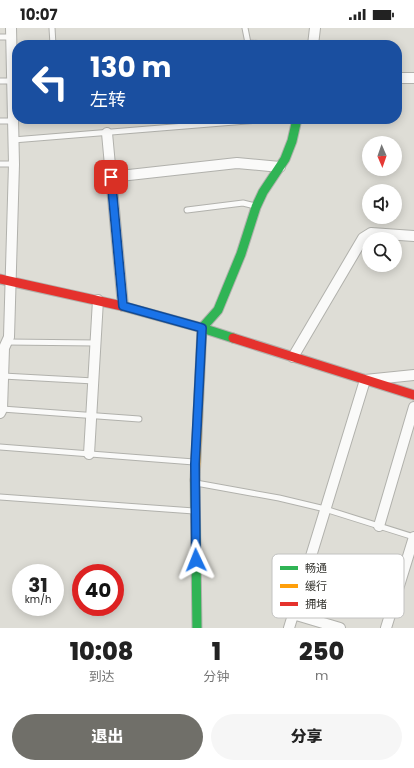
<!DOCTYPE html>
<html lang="zh">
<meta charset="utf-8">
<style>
:root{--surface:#fff;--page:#f6f6f6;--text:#222;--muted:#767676;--accent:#706f69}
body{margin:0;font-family:Poppins,"Noto Sans SC",sans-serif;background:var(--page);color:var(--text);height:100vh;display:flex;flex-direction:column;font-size:15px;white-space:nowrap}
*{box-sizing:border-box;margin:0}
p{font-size:13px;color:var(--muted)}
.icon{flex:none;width:22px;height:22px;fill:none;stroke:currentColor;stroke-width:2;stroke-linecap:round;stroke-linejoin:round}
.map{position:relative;height:600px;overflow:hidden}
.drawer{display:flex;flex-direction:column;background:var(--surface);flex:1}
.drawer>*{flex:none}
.top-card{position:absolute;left:12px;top:12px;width:390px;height:84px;border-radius:16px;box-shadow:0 2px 10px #0003;background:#1a4fa0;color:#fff;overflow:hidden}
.needle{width:26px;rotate:178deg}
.fabs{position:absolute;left:362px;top:108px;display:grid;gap:8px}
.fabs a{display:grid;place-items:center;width:40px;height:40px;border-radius:50%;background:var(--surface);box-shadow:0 2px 10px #0003;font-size:20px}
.speed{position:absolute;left:12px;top:536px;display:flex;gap:8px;font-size:20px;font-weight:700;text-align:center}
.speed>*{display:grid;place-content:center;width:52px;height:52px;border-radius:50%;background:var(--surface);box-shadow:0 2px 10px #0003;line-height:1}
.speed small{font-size:10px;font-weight:400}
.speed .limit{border:6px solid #d22;background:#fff;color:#111}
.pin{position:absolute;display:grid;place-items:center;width:34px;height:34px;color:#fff;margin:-17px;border-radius:8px;box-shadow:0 2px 6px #0006}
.me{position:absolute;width:44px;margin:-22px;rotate:358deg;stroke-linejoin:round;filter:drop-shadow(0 0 3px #0008)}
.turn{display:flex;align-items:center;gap:14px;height:84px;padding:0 12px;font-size:18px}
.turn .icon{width:52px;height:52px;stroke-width:2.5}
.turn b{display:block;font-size:28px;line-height:34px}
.eta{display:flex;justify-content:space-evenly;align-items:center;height:68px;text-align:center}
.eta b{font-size:24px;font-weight:800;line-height:28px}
.button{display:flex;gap:8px;margin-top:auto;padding:8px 12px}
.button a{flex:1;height:46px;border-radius:24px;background:var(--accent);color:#fff;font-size:16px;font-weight:800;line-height:46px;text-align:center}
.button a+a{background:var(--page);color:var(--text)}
.status{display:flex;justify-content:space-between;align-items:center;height:28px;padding:0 20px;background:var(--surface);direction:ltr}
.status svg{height:11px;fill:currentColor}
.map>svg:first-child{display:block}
</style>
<div class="status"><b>10:07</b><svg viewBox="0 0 49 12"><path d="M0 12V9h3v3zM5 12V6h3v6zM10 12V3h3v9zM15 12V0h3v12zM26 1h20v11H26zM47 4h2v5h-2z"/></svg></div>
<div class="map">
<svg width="414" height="600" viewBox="0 0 414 600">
<rect width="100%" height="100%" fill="#deddd6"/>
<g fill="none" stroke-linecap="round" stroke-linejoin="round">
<g stroke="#b1b1ac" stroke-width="7">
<path id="lane" d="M 52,0 L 53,17
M 245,0 L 248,15 L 282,17
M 0,9 L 11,9
M 221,17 L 248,15
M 0,53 L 11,53
M 0,93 L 12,93
M 13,112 L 271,91
M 0,136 L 14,136
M 187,182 L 243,175 L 255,178
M 7,314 L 96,315
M 3,348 L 94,353
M 2,381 L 139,391
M 0,419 L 194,434
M 196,455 L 279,470 L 325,481 L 414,509
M 0,469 L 194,483"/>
</g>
<g stroke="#b1b1ac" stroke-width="12">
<path id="street" d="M 313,17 L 315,0
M 397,50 L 414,50
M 107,105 L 123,278
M 111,149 L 237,135 L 280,139
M 293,329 L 363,210 L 371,205 L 414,208
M 0,385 L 2,381 L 4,320 L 9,309 L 14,136 L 11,0
M 89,426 L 98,272
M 379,498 L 414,379
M 293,586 L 340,600
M 289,600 L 365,352 L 414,347
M 386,600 L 414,509"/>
</g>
<g stroke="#b1b1ac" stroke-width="11">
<path id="fast" d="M 233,310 L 202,300 L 218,282 L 241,226 L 256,179 L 263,164 L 285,131 L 292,113 L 297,91
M 195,452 L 197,600"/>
</g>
<g stroke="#b1b1ac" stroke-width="11">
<path id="slow" d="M 122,278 L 202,300 L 195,452"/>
</g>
<g stroke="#b1b1ac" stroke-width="11">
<path id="jam" d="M 0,251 L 122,278
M 233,310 L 414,367"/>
</g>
<use href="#lane" stroke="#fafaf9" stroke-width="5"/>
<use href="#street" stroke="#fafaf9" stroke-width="10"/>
<use href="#fast" stroke="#30b455" stroke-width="9"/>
<use href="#slow" stroke="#ff9f0a" stroke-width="9"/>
<use href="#jam" stroke="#e5322d" stroke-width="9"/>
</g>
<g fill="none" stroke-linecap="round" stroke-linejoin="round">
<g stroke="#114b97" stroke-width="10">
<path id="route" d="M 111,149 L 123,278 L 202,300 L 195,436 L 196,532"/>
</g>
<use href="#route" stroke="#1a73e8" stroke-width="7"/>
</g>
<rect x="272" y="526" width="132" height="64" rx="6" fill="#fff" stroke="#c2c2c1" stroke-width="1"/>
<rect x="280" y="538" width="18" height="4" fill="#30b455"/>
<rect x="280" y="556" width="18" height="4" fill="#ff9f0a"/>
<rect x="280" y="574" width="18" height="4" fill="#e5322d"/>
<g font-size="11" fill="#35342f">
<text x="305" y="544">畅通</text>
<text x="305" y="562">缓行</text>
<text x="305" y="580">拥堵</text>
</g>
</svg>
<div class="fabs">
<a><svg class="needle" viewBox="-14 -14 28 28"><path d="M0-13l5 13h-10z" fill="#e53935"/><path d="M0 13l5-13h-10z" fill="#767676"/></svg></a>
<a><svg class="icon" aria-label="sound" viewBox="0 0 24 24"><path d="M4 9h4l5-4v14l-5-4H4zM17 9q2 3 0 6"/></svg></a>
<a><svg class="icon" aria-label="search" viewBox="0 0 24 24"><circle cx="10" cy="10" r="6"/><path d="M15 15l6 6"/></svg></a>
</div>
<div class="speed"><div>31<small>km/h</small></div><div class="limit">40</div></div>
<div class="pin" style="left:111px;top:149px;background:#d93025"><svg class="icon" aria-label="arrive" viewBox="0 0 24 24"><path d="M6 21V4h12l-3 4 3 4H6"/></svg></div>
<svg class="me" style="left:196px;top:532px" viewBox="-20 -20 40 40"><path d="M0-17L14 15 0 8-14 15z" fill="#1a73e8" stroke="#fff" stroke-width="4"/></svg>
<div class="top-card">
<div class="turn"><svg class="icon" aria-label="left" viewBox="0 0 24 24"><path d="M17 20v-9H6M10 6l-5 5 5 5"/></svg><div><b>130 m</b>左转</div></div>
</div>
</div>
<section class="drawer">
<div class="eta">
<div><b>10:08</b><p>到达</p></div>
<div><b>1</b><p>分钟</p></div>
<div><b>250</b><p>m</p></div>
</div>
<div class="button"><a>退出</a><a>分享</a></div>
</section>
